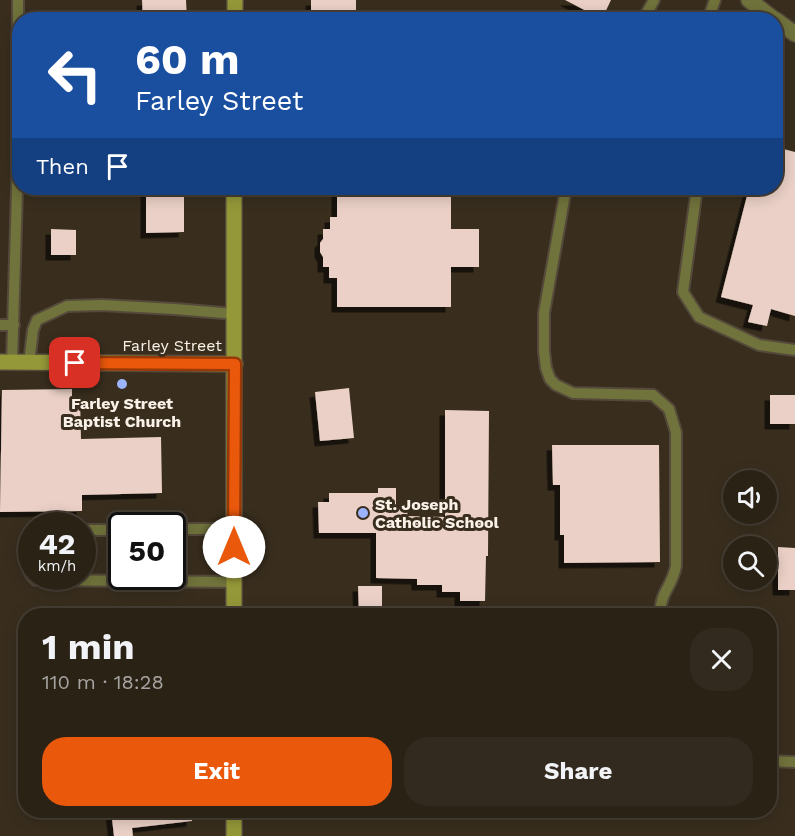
<!DOCTYPE html>
<meta charset="utf-8">
<style>
:root{--surface:#2b2216;--page:#332a1f;--text:#f1f3f6;--muted:#a6a4a1;--line:#473f35;--accent:#ea580c}
body{margin:0;font-family:"Work Sans",sans-serif;background:var(--page);color:var(--text);height:100vh;display:flex;flex-direction:column;font-size:22px;white-space:nowrap}
*{box-sizing:border-box;margin:0}
p{font-size:20px;color:var(--muted)}
.icon{flex:none;width:33px;height:33px;fill:none;stroke:currentColor;stroke-width:2;stroke-linecap:round;stroke-linejoin:round}
.map{position:relative;flex:1;overflow:hidden}
.side{position:absolute;left:18px;top:608px;width:759px;height:210px;display:flex;flex-direction:column;background:var(--surface);border-radius:24px;box-shadow:0 3px 15px #0003,0 0 0 2px var(--line)}
.side>*{flex:none}
.banner{position:absolute;left:12px;top:12px;width:771px;height:183px;border-radius:24px;box-shadow:0 3px 15px #0003,0 0 0 2px var(--line);background:#1a4fa0;color:#fff;overflow:hidden}
.tools{position:absolute;left:723px;top:470px;display:grid;gap:12px}
.tools a{display:grid;place-items:center;width:54px;height:54px;border-radius:50%;background:var(--surface);box-shadow:0 3px 15px #0003,0 0 0 2px var(--line);font-size:30px}
.speed{position:absolute;left:18px;top:512px;display:flex;gap:12px;font-size:30px;font-weight:700;text-align:center}
.speed>*{display:grid;place-content:center;width:78px;height:78px;border-radius:50%;background:var(--surface);box-shadow:0 3px 15px #0003,0 0 0 2px var(--line);line-height:1}
.speed small{font-size:15px;font-weight:400}
.speed .limit{border:3px solid #111;border-radius:9px;background:#fff;color:#111}
.pin{position:absolute;display:grid;place-items:center;width:51px;height:51px;color:#fff;margin:-26px;border-radius:12px;box-shadow:0 3px 9px #0006}
.me{position:absolute;width:66px;margin:-33px;rotate:0deg;stroke-linejoin:round;filter:drop-shadow(0 0 4px #0008)}
.turn{display:flex;align-items:center;gap:21px;height:126px;padding:0 24px;font-size:27px}
.turn .icon{width:78px;height:78px;stroke-width:2.5}
.turn b{display:block;font-size:42px;line-height:51px}
.then{display:flex;align-items:center;height:57px;padding:0 24px;background:#0003;gap:12px;font-size:22px}
.round{display:grid;place-items:center;flex:none;width:63px;height:63px;border-radius:24px;background:var(--page)}
.summary{display:flex;align-items:center;justify-content:space-between;height:102px;padding:0 24px}
h1{font-size:36px;font-weight:700;line-height:45px}
.action{display:flex;gap:12px;margin-top:auto;padding:12px 24px}
.action a{flex:1;height:69px;border-radius:24px;background:var(--accent);color:#fff;font-size:24px;font-weight:700;line-height:69px;text-align:center}
.action a+a{background:var(--page);color:var(--text)}
.map>svg:first-child{display:block}
</style>
<div class="map">
<svg width="795" height="836" viewBox="0 0 795 836">
<defs>
<filter id="shadow"><feDropShadow dx="-5.5" dy="5.5" stdDeviation="0" flood-color="#0009"/></filter>
</defs>
<rect width="100%" height="100%" fill="#392e1e"/>
<path fill="#ead0c6" filter="url(#shadow)" d="M 142,0 L 186,0 L 187,20 L 143,20 Z
M 311,0 L 356,0 L 356,20 L 311,20 Z
M 565,0 L 611,0 L 602,19 Z
M 776,147 L 795,152 L 795,316 L 771,309 L 767,326 L 748,322 L 753,305 L 721,297 L 749,188 L 776,188 Z
M 146,188 L 184,188 L 184,232 L 146,233 Z
M 356,188 L 451,189 L 451,229 L 479,229 L 479,267 L 451,267 L 451,307 L 337,307 L 337,278 L 329,278 L 329,267 L 323,267 L 323,257 L 320,252 L 320,243 L 323,239 L 323,229 L 330,229 L 330,217 L 337,217 L 337,189 Z
M 51,229 L 76,230 L 76,255 L 51,255 Z
M 349,388 L 354,438 L 320,441 L 315,392 Z
M 72,389 L 72,396 L 80,396 L 81,439 L 161,437 L 162,493 L 82,495 L 82,511 L 0,512 L 2,390 Z
M 770,395 L 795,395 L 795,424 L 770,424 Z
M 445,410 L 489,411 L 488,556 L 486,556 L 485,601 L 460,601 L 460,592 L 442,592 L 442,585 L 417,585 L 417,579 L 376,578 L 376,533 L 319,533 L 318,502 L 329,502 L 329,493 L 378,493 L 378,488 L 396,488 L 396,509 L 408,509 L 407,516 L 445,517 Z
M 552,445 L 659,445 L 660,562 L 564,563 L 564,535 L 560,535 L 560,485 L 553,485 Z
M 778,547 L 795,548 L 795,590 L 778,590 Z
M 358,586 L 382,586 L 382,615 L 359,615 Z
M 111,810 L 192,810 L 192,821 L 132,828 L 133,836 L 114,836 Z"/>
<g fill="none" stroke-linecap="round" stroke-linejoin="round">
<g stroke="#54493a" stroke-width="14">
<path id="lane" d="M 643,20 L 654,0
M 708,20 L 715,0
M 751,20 L 759,8
M 566,188 L 544,313 L 544,351 L 546,368 L 550,379 L 556,385 L 573,393 L 653,395 L 669,409 L 676,432 L 676,566 C 672,587 660,592 660,615
M 697,188 L 683,292 L 699,317 L 759,345 L 795,350
M 0,325 L 14,325
M 12,362 L 18,156 L 18,0
M 29,363 L 33,330 L 37,320 L 67,306 L 102,305 L 175,309 L 235,314
M 172,529 L 234,529
M 82,530 L 122,530
M 32,532 C 21,544 23,563 32,576
M 32,576 L 36,580 L 234,582
M 770,761 L 795,762"/>
</g>
<g stroke="#54493a" stroke-width="18">
<path id="street" d="M 749,0 L 775,20
M 776,20 L 795,34"/>
</g>
<g stroke="#54493a" stroke-width="18">
<path id="secondary" d="M 235,20 L 235,0
M 0,362 L 235,364
M 234,615 L 234,188
M 234,836 L 234,810"/>
</g>
<use href="#lane" stroke="#70733b" stroke-width="10"/>
<use href="#street" stroke="#70733b" stroke-width="15"/>
<use href="#secondary" stroke="#959838" stroke-width="15"/>
</g>
<g fill="none" stroke-linecap="round" stroke-linejoin="round">
<g stroke="#983908" stroke-width="15">
<path id="route" d="M 75,363 L 235,364 L 234,547"/>
</g>
<use href="#route" stroke="#ea580c" stroke-width="10"/>
</g>
<g fill="#9cb4fd" stroke="#392e1e" stroke-width="2">
<circle cx="122" cy="384" r="6"/>
<circle cx="363" cy="513" r="6"/>
</g>
<g text-anchor="middle" dominant-baseline="central" stroke-width="6" stroke-linejoin="round" paint-order="stroke">
<g font-size="16" fill="#faf2e8" stroke="#392e1e">
<text x="172" y="345">Farley Street</text>
</g>
<g font-size="16" font-weight="bold" fill="#faf2e8" stroke="#392e1e">
<text x="122" y="403">Farley Street<tspan x="122" dy="18">Baptist Church</tspan></text>
<text x="375" y="504" text-anchor="start">St. Joseph<tspan x="375" dy="18">Catholic School</tspan></text>
</g>
</g>
</svg>
<div class="tools">
<a><svg class="icon" aria-label="sound" viewBox="0 0 24 24"><path d="M4 9h4l5-4v14l-5-4H4zM17 9q2 3 0 6"/></svg></a>
<a><svg class="icon" aria-label="search" viewBox="0 0 24 24"><circle cx="10" cy="10" r="6"/><path d="M15 15l6 6"/></svg></a>
</div>
<div class="speed"><div>42<small>km/h</small></div><div class="limit">50</div></div>
<div class="pin" style="left:75px;top:363px;background:#d93025"><svg class="icon" aria-label="arrive" viewBox="0 0 24 24"><path d="M6 21V4h12l-3 4 3 4H6"/></svg></div>
<svg class="me" style="left:234px;top:547px" viewBox="-20 -20 40 40"><circle r="19" fill="#fff"/><path d="M0-13L10 11 0 6-10 11z" fill="#ea580c"/></svg>
<div class="banner">
<div class="turn"><svg class="icon" aria-label="left" viewBox="0 0 24 24"><path d="M17 20v-9H6M10 6l-5 5 5 5"/></svg><div><b>60 m</b>Farley Street</div></div>
<div class="then">Then<svg class="icon" aria-label="arrive" viewBox="0 0 24 24"><path d="M6 21V4h12l-3 4 3 4H6"/></svg></div>
</div>
<section class="side">
<div class="summary"><div><h1>1 min</h1><p>110 m · 18:28</p></div><a class="round"><svg class="icon" aria-label="close" viewBox="0 0 24 24"><path d="M6 6l12 12M18 6L6 18"/></svg></a></div>
<div class="action"><a>Exit</a><a>Share</a></div>
</section>
</div>
